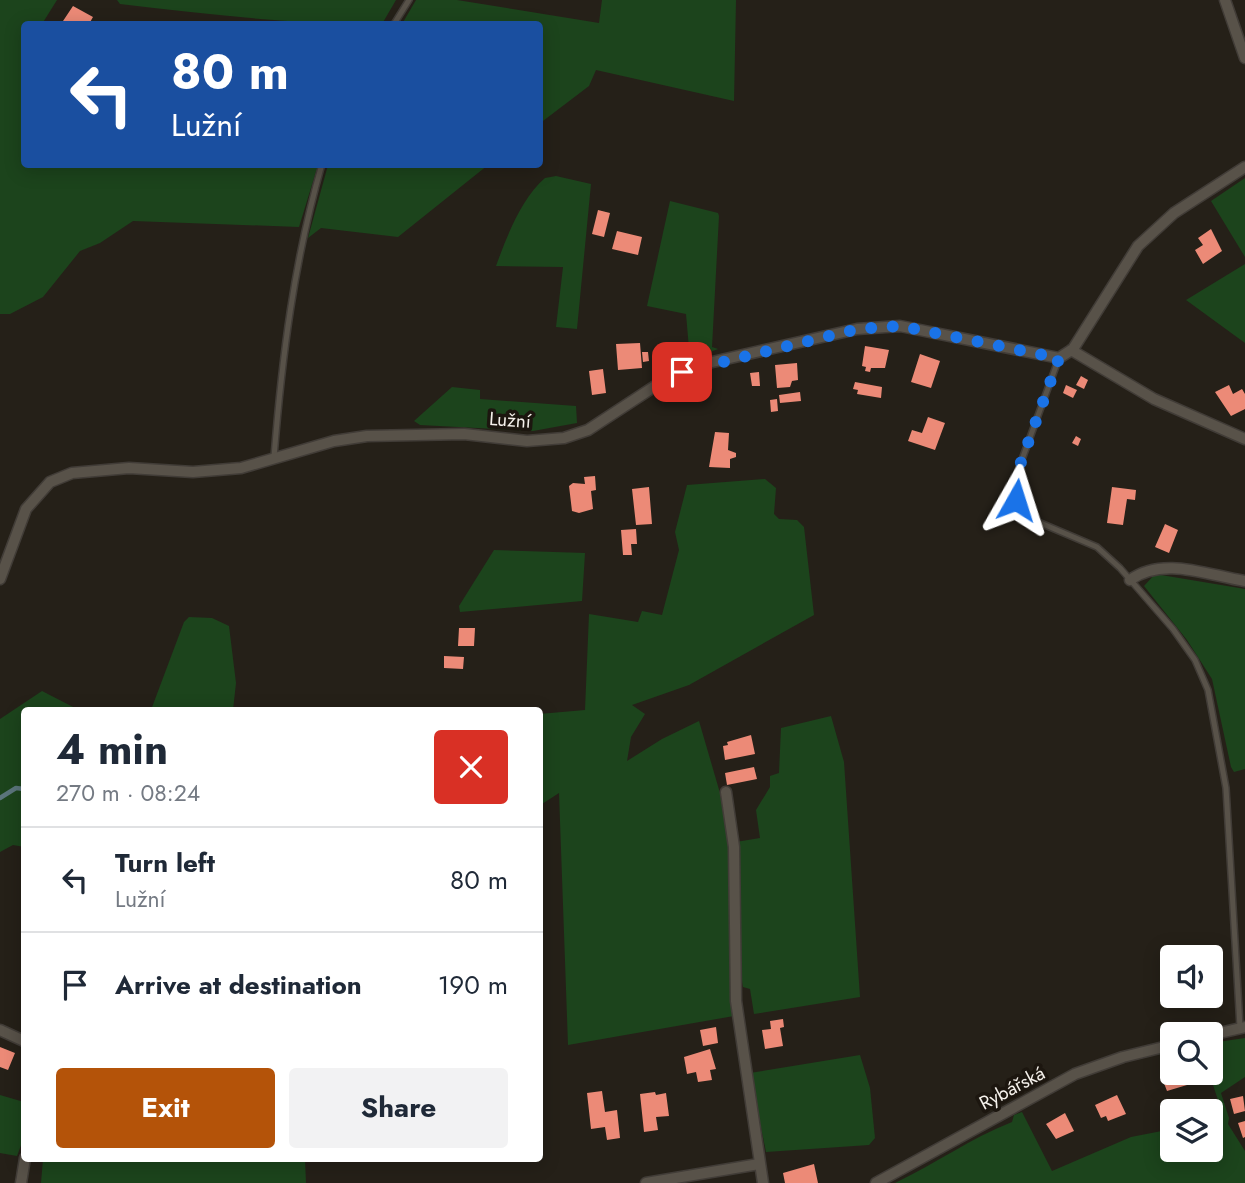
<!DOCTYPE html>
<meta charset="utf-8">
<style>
:root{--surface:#fff;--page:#f2f2f3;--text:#1f2937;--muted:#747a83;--line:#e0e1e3;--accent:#b45309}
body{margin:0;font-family:Jost,sans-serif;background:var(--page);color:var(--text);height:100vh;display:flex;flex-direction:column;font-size:26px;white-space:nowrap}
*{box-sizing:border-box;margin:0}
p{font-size:23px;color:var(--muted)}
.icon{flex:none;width:38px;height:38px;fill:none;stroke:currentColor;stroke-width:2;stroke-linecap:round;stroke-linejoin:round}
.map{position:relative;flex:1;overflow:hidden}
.panel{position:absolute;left:21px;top:707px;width:522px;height:455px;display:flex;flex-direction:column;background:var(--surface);border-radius:7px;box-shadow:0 4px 18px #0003}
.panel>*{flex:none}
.top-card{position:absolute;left:21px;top:21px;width:522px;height:147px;border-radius:7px;box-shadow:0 4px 18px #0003;background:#1a4fa0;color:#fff;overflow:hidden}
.tools{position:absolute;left:1160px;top:945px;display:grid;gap:14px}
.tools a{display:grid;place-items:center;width:63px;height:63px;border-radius:7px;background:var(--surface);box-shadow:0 4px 18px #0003;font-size:35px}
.pin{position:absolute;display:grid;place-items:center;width:60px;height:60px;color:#fff;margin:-30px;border-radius:14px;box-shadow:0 4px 10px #0006}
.me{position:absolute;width:77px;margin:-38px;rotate:6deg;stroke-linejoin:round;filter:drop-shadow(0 0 5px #0008)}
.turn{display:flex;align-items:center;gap:24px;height:147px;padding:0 35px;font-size:32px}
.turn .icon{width:91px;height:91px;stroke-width:2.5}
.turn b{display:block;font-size:49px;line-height:60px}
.round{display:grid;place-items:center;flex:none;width:74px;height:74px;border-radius:7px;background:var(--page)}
.headline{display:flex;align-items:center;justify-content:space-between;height:119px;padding:0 35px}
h1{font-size:42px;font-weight:700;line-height:52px}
.cta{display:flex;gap:14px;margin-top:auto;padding:14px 35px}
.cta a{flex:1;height:80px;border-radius:7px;background:var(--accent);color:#fff;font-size:28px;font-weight:700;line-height:80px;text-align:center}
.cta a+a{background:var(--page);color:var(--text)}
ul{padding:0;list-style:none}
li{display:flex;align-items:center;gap:21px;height:105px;padding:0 35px;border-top:2px solid var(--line)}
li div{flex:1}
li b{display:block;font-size:26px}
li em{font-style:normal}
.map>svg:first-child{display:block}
</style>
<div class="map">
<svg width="1245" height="1183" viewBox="0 0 1245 1183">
<rect width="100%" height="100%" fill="#252018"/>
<path fill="#1c441c" d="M 0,0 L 57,0 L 42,24 L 24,24 L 24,164 L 318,165 L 299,227 L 133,221 L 100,243 L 80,251 L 43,297 L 10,314 L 0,314 Z
M 117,0 L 396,0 L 382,24 C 295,25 207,14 120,4 Z
M 416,0 L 457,0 L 599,23 L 602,0 L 736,0 L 734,101 L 596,70 L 589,86 L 539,124 L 539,24 L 402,24 Z
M 328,165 L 328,164 L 488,165 L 398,237 L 321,228 L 308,238 Z
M 556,176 L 591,184 L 577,329 L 556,327 L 563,267 L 496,266 C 507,236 521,199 545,178 Z
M 1245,178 L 1245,257 L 1211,201 Z
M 670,201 L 718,213 L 719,216 L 712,347 L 718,349 L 690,360 L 686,314 L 647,306 Z
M 1245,264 L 1245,343 L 1186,300 Z
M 452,387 L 480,390 L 480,399 L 576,406 L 577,423 L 533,431 L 420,425 L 414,421 Z
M 765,479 L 776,488 L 774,514 L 779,519 L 797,520 L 804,527 L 814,615 L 689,685 L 632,705 L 645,714 L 631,737 L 627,761 L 662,739 L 699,721 L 720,793 L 728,844 L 734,1016 L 568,1045 L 559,793 L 539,806 L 539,714 L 585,710 L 589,614 L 638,622 L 642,611 L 662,615 L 679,550 L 675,532 L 687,485 Z
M 494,550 L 585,553 L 582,601 L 460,612 L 459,606 Z
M 1155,574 L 1245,589 L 1245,769 L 1234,772 L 1231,767 L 1212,679 L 1187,640 L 1144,586 Z
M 189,617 L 212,618 L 229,626 L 236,683 L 233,710 L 151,710 L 184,622 Z
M 42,691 L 79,710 L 24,710 L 24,847 L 13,845 L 0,852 L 0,719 Z
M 831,716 L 844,762 L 860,997 L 754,1014 L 750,989 L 743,987 L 742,981 L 736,842 L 760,838 L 756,810 L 770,787 L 770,776 L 779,773 L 781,728 Z
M 1245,1038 L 1245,1077 L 1221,1093 L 1229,1118 L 1228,1124 L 1245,1151 L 1245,1183 L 895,1183 C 935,1164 971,1138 1012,1122 L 1014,1115 L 1022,1112 L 1052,1171 L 1131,1137 L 1172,1129 L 1172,1150 L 1211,1150 L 1211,1116 L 1222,1112 L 1209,1073 L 1211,1043 Z
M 860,1055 L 870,1088 L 875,1138 L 869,1145 L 766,1152 L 750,1073 Z
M 0,1095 L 24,1102 L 24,1137 L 17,1156 L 0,1153 Z
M 43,1159 L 305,1159 L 306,1183 L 41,1183 Z"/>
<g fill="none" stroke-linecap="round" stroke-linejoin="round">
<path stroke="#5b757c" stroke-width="4.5" d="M 0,798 L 16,788 L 24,789"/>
</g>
<path fill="#ec8a77" d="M 73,6 L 93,17 L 89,24 L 61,24 Z
M 598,210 L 610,213 L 604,237 L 592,234 Z
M 1211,229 L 1222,251 L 1203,264 L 1195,250 L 1203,245 L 1198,238 Z
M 617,231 L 642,237 L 638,255 L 612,249 Z
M 640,343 L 642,368 L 618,370 L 616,344 Z
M 865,346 L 889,350 L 885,368 L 871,368 L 870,372 L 865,371 L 866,367 L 862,366 Z
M 642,352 L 648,352 L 649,361 L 643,362 Z
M 920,354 L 940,361 L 931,388 L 911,382 Z
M 797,363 L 798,380 L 792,381 L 790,387 L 777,388 L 775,365 Z
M 603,369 L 606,393 L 592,395 L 589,371 Z
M 759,372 L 760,386 L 752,386 L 750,373 Z
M 1081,376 L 1088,380 L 1084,389 L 1076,385 Z
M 855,382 L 882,387 L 881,398 L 857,394 L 858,390 L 853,389 Z
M 1066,385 L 1077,390 L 1073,398 L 1063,393 Z
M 1229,385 L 1233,394 L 1242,389 L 1245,394 L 1245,409 L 1231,416 L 1215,392 Z
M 800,392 L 801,401 L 780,403 L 779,395 Z
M 777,399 L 778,411 L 771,412 L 770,400 Z
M 928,417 L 945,423 L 935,450 L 908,441 L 912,430 L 922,433 Z
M 715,432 L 729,433 L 728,450 L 736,453 L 736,457 L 730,459 L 730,468 L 709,467 Z
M 1076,436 L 1081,439 L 1078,446 L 1072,443 Z
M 595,476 L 596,490 L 591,491 L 593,509 L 579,513 L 572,511 L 569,486 L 573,483 L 585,484 L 584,477 Z
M 649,487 L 652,524 L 636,525 L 632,489 Z
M 1112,487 L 1136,490 L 1135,500 L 1127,499 L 1123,525 L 1107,523 Z
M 1165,524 L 1178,530 L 1169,553 L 1155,547 Z
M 636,529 L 637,544 L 631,544 L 632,555 L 623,555 L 621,530 Z
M 459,628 L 475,628 L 474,646 L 458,646 Z
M 444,656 L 464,657 L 463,669 L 444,668 Z
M 751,735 L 755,754 L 725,760 L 723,746 L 728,745 L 727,742 Z
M 754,767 L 757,779 L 727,785 L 725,773 Z
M 783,1019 L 784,1027 L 780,1028 L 783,1046 L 765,1049 L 762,1030 L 771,1029 L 770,1021 Z
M 716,1027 L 718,1043 L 703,1046 L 700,1030 Z
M 0,1047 L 15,1053 L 8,1070 L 0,1067 Z
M 710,1049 L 716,1069 L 710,1070 L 712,1080 L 698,1082 L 696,1072 L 687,1074 L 684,1057 Z
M 1172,1072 L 1194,1073 L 1197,1082 L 1167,1091 L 1162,1078 Z
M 602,1091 L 605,1112 L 617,1110 L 620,1138 L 607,1140 L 605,1127 L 591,1129 L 587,1093 Z
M 655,1092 L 656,1095 L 666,1093 L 669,1116 L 656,1117 L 658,1130 L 644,1132 L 640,1094 Z
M 1117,1095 L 1126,1114 L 1108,1121 L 1106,1116 L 1101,1118 L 1095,1105 Z
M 1243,1096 L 1245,1111 L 1234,1114 L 1230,1099 Z
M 1065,1113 L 1074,1131 L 1056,1139 L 1046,1124 Z
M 1245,1121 L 1245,1137 L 1243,1138 L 1238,1123 Z
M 814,1164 L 818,1183 L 785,1183 L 783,1173 Z"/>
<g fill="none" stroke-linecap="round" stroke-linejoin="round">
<g stroke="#413c37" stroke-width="8">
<path id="service" d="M 394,24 L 409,0
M 1059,358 L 1016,476 L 1016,500 L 1031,519 L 1097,547 L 1120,568 L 1173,629 L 1195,660 L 1208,690 L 1226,788 L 1240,1027
M 274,457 C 282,357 294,261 322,164"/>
</g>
<g stroke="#413c37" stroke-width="13">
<path id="minor" d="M 1225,0 L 1245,58
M 1071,350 L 1154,399 L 1245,439
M 0,579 L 26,509 L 50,482 L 72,473 L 129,468 L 193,472 L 241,468 L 334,441 L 367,436 L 464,434 L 527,441 L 564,438 L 588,430 L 669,377 L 695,366 L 857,329 L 900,326 L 1059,358 L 1073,349 L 1138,246 L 1174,213 L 1245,167
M 1130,580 C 1163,556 1207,575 1245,581
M 726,792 L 734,847 L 736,1001 L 763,1183
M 0,1030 L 24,1041
M 1211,1035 L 1245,1027
M 21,1183 L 25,1158
M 646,1183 L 759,1164
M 876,1183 L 1075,1074 L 1123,1057 L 1172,1045"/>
</g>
<use href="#service" stroke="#585249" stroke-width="5"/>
<use href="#minor" stroke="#585249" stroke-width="10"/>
</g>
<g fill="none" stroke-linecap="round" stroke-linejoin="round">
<path stroke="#1a73e8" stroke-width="12" stroke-dasharray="0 21.6" d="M 682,372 L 858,329 L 900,326 L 1059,358 L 1016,476 L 1016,500"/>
</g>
<g text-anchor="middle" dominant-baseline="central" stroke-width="7" stroke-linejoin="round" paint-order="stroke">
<g font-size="19" fill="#f5f1eb" stroke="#1c160f">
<text transform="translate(510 420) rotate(4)">Lužní</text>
<text transform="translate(1012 1088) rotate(-28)">Rybářská</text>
</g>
</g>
</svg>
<div class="tools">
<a><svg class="icon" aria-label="sound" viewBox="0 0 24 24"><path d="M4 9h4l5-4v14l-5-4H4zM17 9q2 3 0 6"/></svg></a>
<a><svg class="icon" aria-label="search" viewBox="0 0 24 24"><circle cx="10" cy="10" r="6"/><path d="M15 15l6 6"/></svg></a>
<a><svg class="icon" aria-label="layers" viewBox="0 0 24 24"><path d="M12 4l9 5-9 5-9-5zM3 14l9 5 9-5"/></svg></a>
</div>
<div class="pin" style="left:682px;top:372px;background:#d93025"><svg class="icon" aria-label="arrive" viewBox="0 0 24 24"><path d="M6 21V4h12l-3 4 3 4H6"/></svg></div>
<svg class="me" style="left:1016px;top:500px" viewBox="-20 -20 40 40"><path d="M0-17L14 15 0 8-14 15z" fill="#1a73e8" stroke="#fff" stroke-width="4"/></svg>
<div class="top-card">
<div class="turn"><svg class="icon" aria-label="left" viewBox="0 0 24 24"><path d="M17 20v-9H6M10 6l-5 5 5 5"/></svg><div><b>80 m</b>Lužní</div></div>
</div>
<section class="panel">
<div class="headline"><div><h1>4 min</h1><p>270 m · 08:24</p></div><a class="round" style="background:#d93025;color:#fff"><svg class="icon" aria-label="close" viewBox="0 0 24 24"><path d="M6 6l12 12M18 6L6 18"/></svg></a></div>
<ul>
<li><svg class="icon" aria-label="left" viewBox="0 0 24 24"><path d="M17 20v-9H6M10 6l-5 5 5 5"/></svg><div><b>Turn left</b><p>Lužní</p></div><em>80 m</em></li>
<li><svg class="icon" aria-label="arrive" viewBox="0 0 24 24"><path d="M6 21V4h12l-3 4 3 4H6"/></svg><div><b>Arrive at destination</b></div><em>190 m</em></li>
</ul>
<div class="cta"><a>Exit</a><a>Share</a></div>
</section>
</div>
